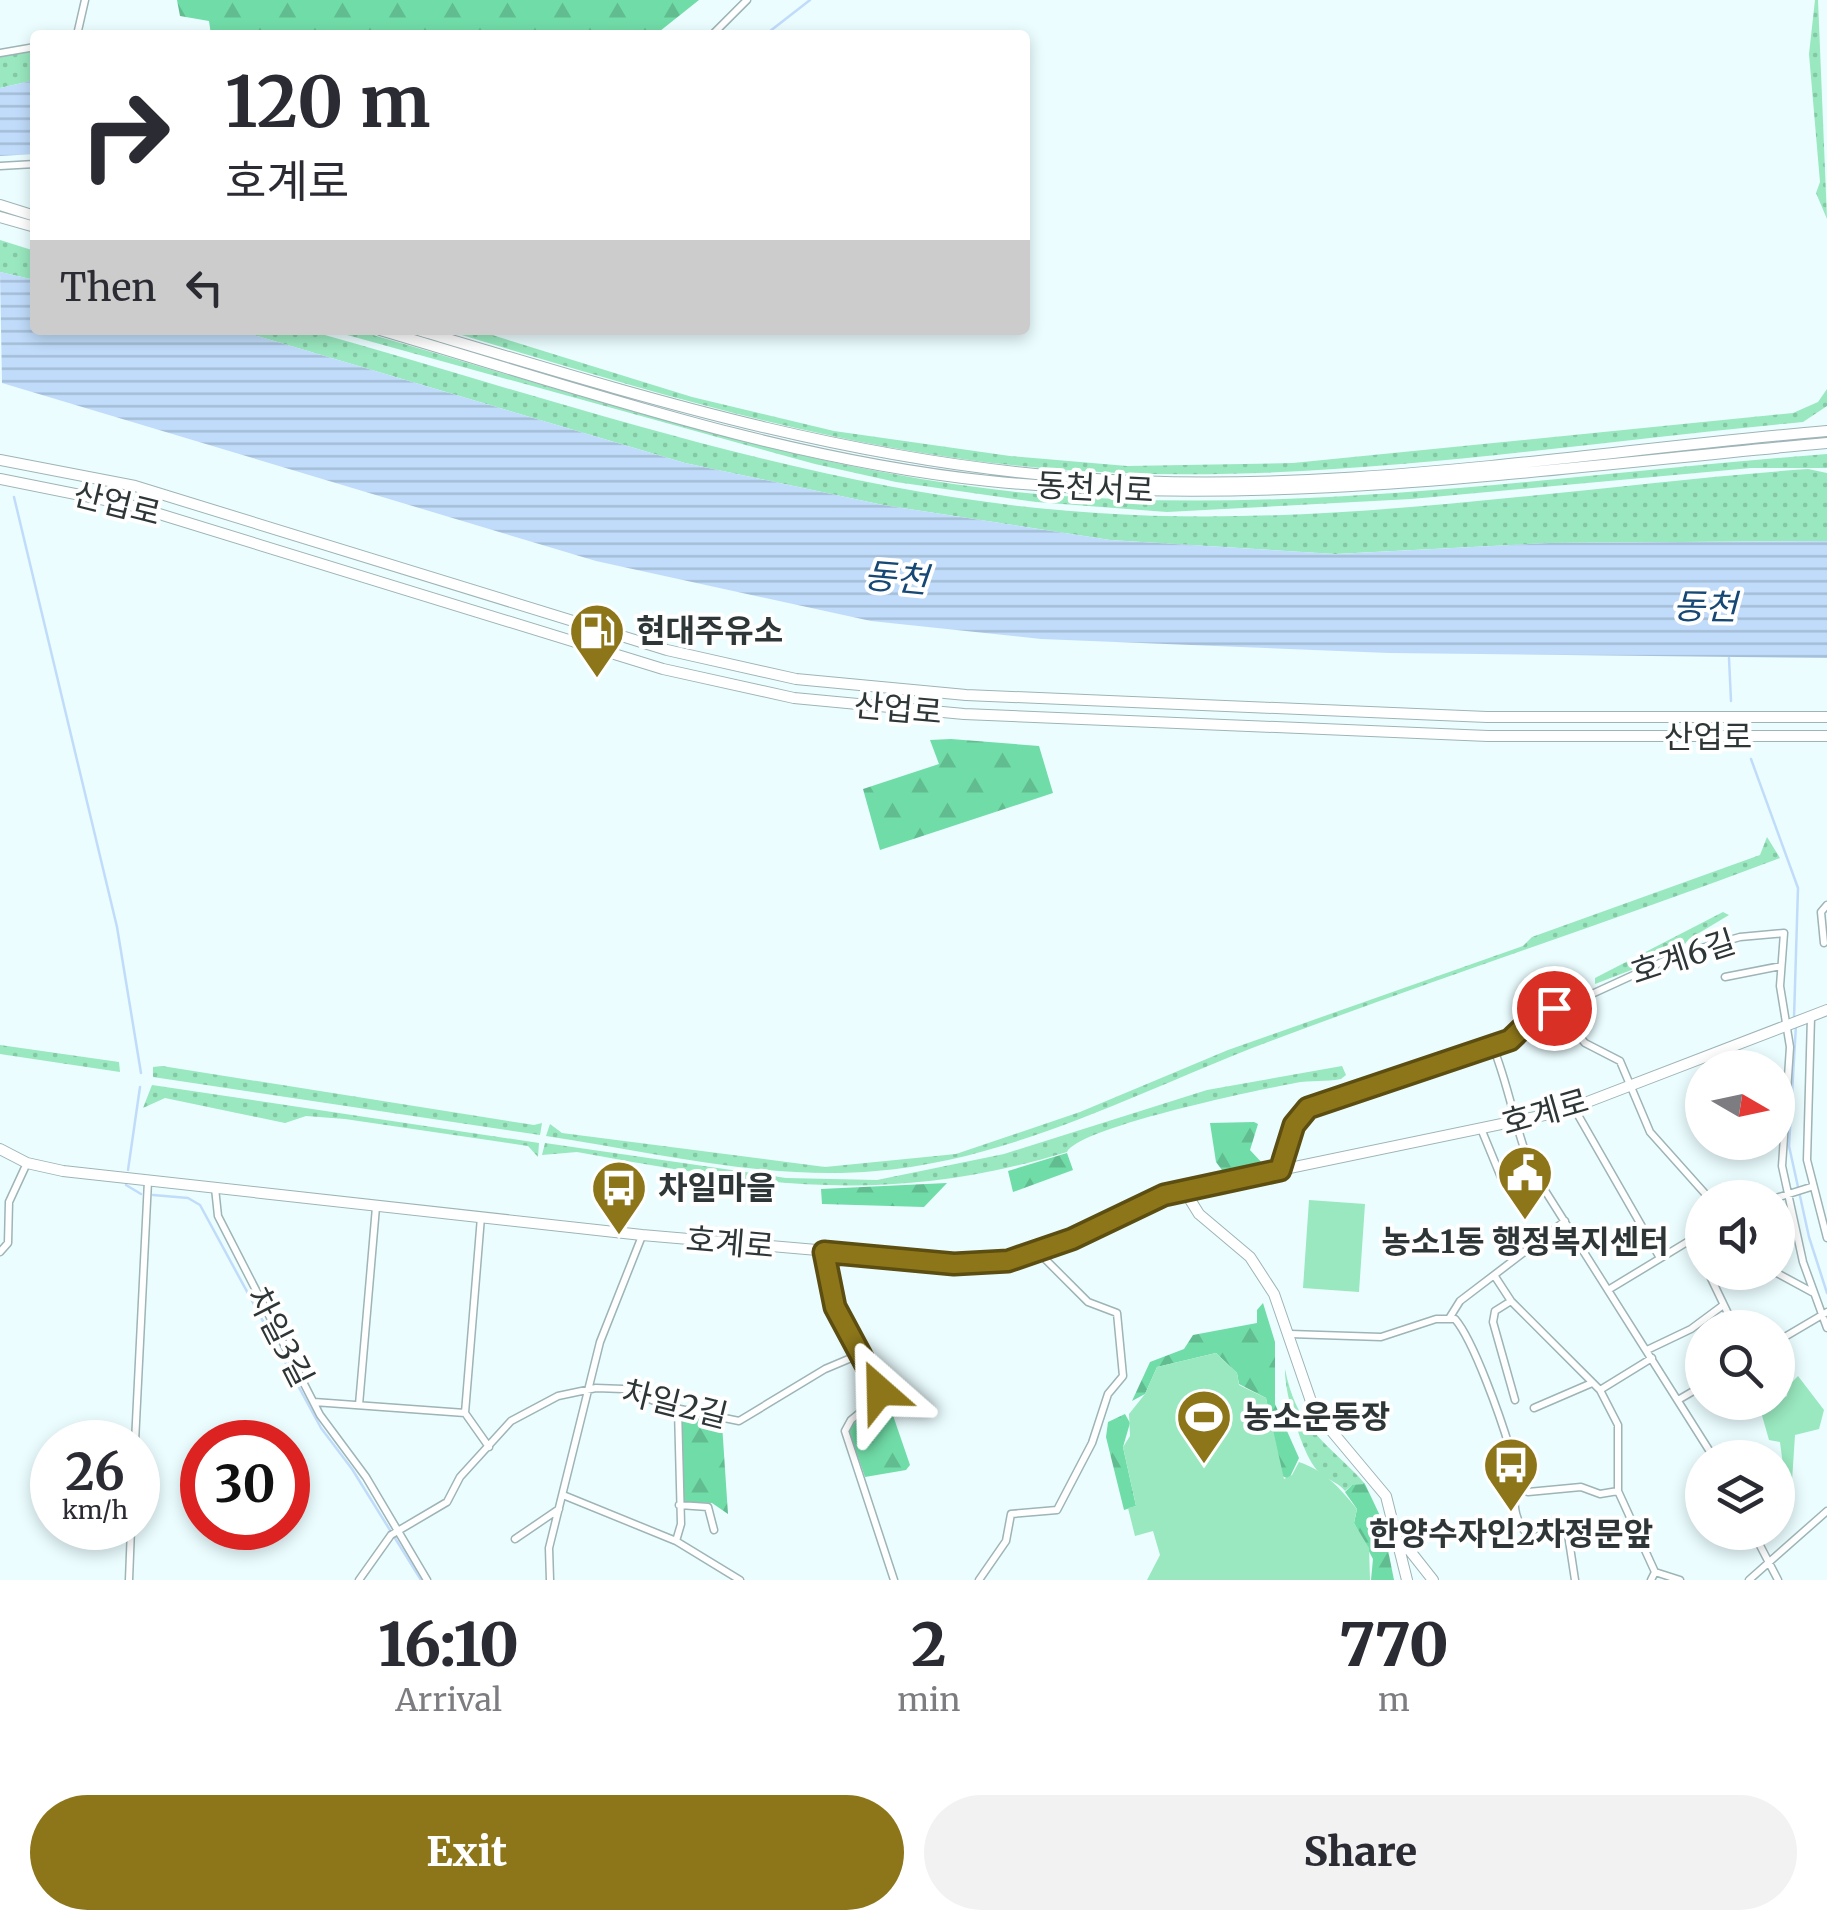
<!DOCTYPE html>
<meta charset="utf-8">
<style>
:root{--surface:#fff;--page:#f2f2f3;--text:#2b2b33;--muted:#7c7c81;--accent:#8d761a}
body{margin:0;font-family:Merriweather,"Noto Sans KR",serif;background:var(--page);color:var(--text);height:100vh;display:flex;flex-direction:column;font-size:38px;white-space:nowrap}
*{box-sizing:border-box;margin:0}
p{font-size:32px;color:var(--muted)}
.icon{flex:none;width:55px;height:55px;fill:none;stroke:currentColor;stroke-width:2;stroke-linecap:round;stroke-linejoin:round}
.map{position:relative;height:1580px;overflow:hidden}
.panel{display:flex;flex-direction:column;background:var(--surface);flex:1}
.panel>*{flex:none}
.hud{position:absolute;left:30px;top:30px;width:1000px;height:305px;border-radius:10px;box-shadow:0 5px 15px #0003;background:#fff;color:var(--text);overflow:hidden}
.needle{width:65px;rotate:99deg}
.fabs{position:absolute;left:1685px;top:1050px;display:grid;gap:20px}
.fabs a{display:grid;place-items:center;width:110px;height:110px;border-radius:50%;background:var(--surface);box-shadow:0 5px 15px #0003;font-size:50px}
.speed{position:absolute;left:30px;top:1420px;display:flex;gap:20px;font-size:50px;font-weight:700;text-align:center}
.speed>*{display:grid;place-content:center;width:130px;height:130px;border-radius:50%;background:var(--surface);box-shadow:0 5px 15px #0003;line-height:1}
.speed small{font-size:25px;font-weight:400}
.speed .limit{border:15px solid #d22;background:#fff;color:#111}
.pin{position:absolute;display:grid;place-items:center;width:85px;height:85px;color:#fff;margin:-42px;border:5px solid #fff;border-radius:50%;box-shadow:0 2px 10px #0007}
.me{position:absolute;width:110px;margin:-55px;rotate:335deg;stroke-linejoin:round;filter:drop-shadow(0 0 8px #0008)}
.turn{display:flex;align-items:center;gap:35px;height:210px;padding:0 30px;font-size:45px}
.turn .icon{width:130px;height:130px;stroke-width:2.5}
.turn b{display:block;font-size:70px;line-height:85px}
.then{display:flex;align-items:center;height:95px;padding:0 30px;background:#0003;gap:20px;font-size:38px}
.eta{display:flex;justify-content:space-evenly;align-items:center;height:170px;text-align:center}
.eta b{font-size:60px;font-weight:800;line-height:70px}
.button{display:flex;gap:20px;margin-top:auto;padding:20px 30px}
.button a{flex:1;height:115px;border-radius:60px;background:var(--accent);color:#fff;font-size:40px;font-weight:800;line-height:115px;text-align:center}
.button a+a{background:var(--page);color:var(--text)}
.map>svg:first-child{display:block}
</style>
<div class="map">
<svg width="1827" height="1580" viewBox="0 0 1827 1580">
<defs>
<pattern id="grass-dots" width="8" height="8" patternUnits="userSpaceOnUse" patternTransform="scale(2.5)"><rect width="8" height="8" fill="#99e8bf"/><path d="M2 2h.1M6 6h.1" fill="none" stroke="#84c8a5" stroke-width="1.8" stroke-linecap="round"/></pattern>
<pattern id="forest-firs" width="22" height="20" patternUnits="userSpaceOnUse" patternTransform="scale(2.5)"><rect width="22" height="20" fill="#70dca7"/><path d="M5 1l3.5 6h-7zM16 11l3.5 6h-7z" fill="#61bd90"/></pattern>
<pattern id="water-rules" width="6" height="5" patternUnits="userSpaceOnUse" patternTransform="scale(2.5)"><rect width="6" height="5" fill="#c0dcfa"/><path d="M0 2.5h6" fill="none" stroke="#a5bdd7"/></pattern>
</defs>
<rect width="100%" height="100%" fill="#ebfdff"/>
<path fill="url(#grass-dots)" d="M 1815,0 L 1818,0 L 1827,219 L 1816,193 L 1820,182 L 1809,54 Z
M 29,50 L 35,59 L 35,80 L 0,88 L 0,56 Z
M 0,240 L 35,251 L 35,280 L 0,272 Z
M 237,330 L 307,330 C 565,402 827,496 1097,513 C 1333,529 1573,486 1808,469 L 1827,473 L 1827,541 L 1549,543 L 1335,554 L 1110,540 L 883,505 L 685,463 Z
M 329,330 L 356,330 C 580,394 804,473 1037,494 C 1300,517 1565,474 1827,454 L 1827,468 L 1751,468 L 1411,499 L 1167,512 L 1036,502 L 896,482 L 815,464 Z
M 445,330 L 476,330 L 692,397 L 834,431 L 1010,456 L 1127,466 L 1293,463 L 1793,413 L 1818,402 L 1827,389 L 1827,406 L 1803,422 C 1550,445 1296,491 1041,468 C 836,450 641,389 445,330 Z
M 1767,837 L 1780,858 C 1610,922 1438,978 1268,1042 C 1139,1091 1016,1159 876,1171 C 767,1181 653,1152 546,1136 L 550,1124 L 562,1133 L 825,1167 L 956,1154 L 1080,1112 L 1228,1050 L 1523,946 L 1532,937 L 1760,855 Z
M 1723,912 L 1729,915 L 1689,939 L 1678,952 L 1595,984 L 1595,978 Z
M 0,1045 L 119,1062 L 120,1072 L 0,1054 Z
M 162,1066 L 534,1125 L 542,1123 L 540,1135 L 153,1077 L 153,1067 Z
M 1342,1066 L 1346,1075 L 1341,1079 C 1326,1082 1310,1080 1295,1083 C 1258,1090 1080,1127 1067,1152 C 886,1207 758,1185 577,1152 L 542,1155 L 545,1143 L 786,1178 L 877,1180 L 1004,1154 L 1207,1090 Z
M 152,1085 L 539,1143 L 538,1157 L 528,1146 L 345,1119 L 306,1116 L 285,1123 L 165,1098 L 143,1108 Z
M 1285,1369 C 1296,1425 1320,1437 1358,1476 L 1365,1484 L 1361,1488 L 1352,1485 L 1345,1491 C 1338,1482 1329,1481 1320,1473 C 1303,1459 1284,1392 1285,1369 Z"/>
<path fill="url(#forest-firs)" d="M 177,0 L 699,0 L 655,35 L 211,35 L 209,21 L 180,16 Z
M 951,739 L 1039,746 L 1053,793 L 880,850 L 863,789 L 939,764 L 930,740 Z
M 1254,1122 L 1258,1124 L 1250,1150 L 1263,1164 L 1222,1170 L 1216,1162 L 1210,1123 Z
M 1067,1153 L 1073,1170 L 1013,1192 L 1008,1171 Z
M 947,1183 L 924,1207 L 822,1204 L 821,1189 Z
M 1263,1303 L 1275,1342 L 1275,1404 L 1299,1458 L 1289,1479 L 1282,1476 L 1266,1398 L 1239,1384 L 1237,1373 L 1216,1353 L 1157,1367 L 1145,1394 L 1132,1401 L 1150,1362 L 1184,1349 L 1193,1335 L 1257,1323 L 1257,1310 Z
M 886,1395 L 910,1465 L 906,1470 L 865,1477 L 848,1429 Z
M 681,1412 L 722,1424 L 728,1514 L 712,1503 L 682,1502 L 677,1429 Z
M 1125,1414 L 1130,1423 L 1123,1447 L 1136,1506 L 1124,1510 L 1106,1437 L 1108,1422 Z
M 1365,1484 L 1382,1520 L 1394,1580 L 1371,1580 L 1373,1559 L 1354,1523 L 1357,1509 L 1345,1492 L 1352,1485 Z"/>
<path fill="#99e8bf" d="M 1309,1200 L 1365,1204 L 1359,1292 L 1303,1288 Z
M 1216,1353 L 1237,1373 L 1239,1385 L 1266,1398 L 1284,1479 L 1292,1475 L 1299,1462 C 1325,1471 1339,1487 1357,1509 L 1354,1523 L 1369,1548 L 1370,1580 L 1147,1580 L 1160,1555 L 1153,1531 L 1135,1536 L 1128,1508 L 1136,1506 L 1123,1447 L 1130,1436 L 1129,1414 L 1145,1394 L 1157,1367 Z
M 1798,1376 L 1824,1410 L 1819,1429 L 1795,1435 L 1792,1481 L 1785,1481 L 1780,1442 L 1769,1440 L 1761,1412 L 1787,1396 L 1788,1386 Z"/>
<path fill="url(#water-rules)" d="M 35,80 L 35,154 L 0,156 L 0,88 Z
M 0,272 L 35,280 L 35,330 L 237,330 L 685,463 L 883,505 L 1110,540 L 1336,554 L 1549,543 L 1827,541 L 1827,658 L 1389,653 L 1041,639 L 871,621 L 596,561 L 2,383 Z"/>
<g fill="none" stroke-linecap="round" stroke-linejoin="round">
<path stroke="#c0dcfa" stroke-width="2.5" d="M 765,35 L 810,0
M 14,497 L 117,927 L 141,1073
M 1729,658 L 1731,701
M 1751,759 L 1798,888 L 1794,1018
M 1796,1025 L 1789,1146 L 1809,1237 L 1827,1293
M 128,1170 L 140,1087
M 126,1185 L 141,1194
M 153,1195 L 188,1198 L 200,1205 L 321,1428 L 352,1469 L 421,1580"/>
<g stroke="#9eb4b6" stroke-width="9">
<path id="street" d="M 77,35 L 85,0
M 712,35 L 747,0
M 0,53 L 35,47
M 0,166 L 35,164
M 1824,943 L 1821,912 L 1827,905
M 1725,977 L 1781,966
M 1557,1010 L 1677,955 L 1740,937 L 1784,933 L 1780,986 L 1790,1047 L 1782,1166 L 1803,1262 L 1827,1328
M 1811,1017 L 1807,1160 L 1827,1238
M 1493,1047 L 1509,1040 L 1547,1008 L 1557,1010 L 1585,1043 L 1620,1061 L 1650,1132 L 1709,1198
M 1574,1108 L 1660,1258
M 1482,1131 L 1503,1182 L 1532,1170 L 1714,1458
M 1280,1170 L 1294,1125 L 1308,1108 L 1493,1047 C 1510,1089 1515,1130 1532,1170
M 215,1188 L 218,1216 L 320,1415 L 366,1477 L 427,1580
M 1776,1198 L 1811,1187
M 481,1217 L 465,1413 L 489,1447
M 1695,1238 L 1702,1254
M 0,1252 L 8,1243 L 9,1202 L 27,1163
M 824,1252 L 835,1307 L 879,1388 L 879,1397 L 851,1420 L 845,1431 L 894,1580
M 1708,1272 L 1735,1328
M 1775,1272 L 1812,1292
M 1494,1275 L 1511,1301 L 1600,1390
M 1608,1290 L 1702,1233
M 1511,1301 L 1495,1311 L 1493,1322 L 1515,1400
M 1450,1317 L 1460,1301 L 1565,1221
M 1290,1334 L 1381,1337 L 1436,1319 L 1455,1319 C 1474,1341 1501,1419 1510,1449 C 1519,1477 1504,1519 1532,1538 L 1560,1530 L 1568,1534 L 1575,1580
M 1778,1341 L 1827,1312
M 1647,1350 L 1691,1329 L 1722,1306
M 1652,1358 L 1600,1390 L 1618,1425 L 1618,1491 L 1655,1572
M 1678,1400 L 1702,1386
M 314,1402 L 465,1413
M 359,1405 L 376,1207
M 1534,1408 L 1592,1383
M 135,1442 L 148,1181
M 1528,1492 L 1581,1487 L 1600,1494 L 1618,1491
M 563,1495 L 676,1541 L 740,1580
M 679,1505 L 708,1507 L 714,1530
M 1753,1532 L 1778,1580
M 515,1539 L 559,1509
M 676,1541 L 681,1524 L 678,1409
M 129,1580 L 131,1528
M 359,1580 L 391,1535 L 447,1502 L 460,1477 L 511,1421 L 558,1396 L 596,1388 L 623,1389 L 670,1407 L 739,1421 L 825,1369 L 863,1353
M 550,1580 L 549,1548 L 600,1342 L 642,1236
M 979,1580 L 1006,1541 L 1011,1514 L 1057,1510 L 1092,1443 L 1108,1394 L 1123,1376 L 1117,1313 L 1088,1302 L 1038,1252
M 1651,1580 L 1655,1572 L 1680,1580
M 1749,1580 L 1827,1511"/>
</g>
<g stroke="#9eb4b6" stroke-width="12">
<path id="secondary" d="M 0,205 L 35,216
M 0,217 L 35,227
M 380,330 C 580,389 780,459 989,481 C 1268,510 1549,468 1827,443
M 418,330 C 643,397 845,461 1081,478 C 1329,497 1580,452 1827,431
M 0,460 L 135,486 L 667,650 L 796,679 L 966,695 L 1487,717 L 1827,717
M 0,479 L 130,505 L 663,669 L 794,698 L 964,714 L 1488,736 L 1827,736
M 0,1149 L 27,1163 L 63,1171 L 642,1235 L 979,1264 L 1038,1252 L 1184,1190 L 1564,1111 L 1827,1010
M 1184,1190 L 1199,1214 L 1250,1257 L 1274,1294 L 1314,1410 L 1386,1496 L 1407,1580
M 1403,1542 L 1433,1580"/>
</g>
<use href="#street" stroke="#fff" stroke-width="6"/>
<use href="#secondary" stroke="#fff" stroke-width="10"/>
</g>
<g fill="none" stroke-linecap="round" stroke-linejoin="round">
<g stroke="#5c4d11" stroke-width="25">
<path id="route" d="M 880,1391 L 835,1307 L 824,1252 L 954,1264 L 1008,1261 L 1072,1239 L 1164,1195 L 1280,1170 L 1294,1125 L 1308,1108 L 1510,1040 L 1538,1013 L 1554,1008"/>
</g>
<use href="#route" stroke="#8d761a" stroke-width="18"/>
</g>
<defs>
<g id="fuel-pin" transform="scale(2.875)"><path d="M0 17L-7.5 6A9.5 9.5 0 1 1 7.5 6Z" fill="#8d761a" stroke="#fff"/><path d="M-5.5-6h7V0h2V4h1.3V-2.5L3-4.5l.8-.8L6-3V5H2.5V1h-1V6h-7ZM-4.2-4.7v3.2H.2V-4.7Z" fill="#fff"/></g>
<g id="civic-pin" transform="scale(2.875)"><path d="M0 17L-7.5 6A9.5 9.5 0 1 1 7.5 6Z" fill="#8d761a" stroke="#fff"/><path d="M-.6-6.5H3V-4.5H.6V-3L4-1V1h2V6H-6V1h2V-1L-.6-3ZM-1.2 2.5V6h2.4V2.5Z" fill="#fff"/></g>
<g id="bus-pin" transform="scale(2.875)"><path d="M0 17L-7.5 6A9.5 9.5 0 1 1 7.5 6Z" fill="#8d761a" stroke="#fff"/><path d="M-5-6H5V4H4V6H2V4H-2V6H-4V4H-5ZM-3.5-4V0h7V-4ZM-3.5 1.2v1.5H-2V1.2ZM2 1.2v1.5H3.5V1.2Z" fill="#fff"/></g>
<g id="stadium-pin" transform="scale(2.875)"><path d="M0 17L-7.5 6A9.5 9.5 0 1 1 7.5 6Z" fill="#8d761a" stroke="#fff"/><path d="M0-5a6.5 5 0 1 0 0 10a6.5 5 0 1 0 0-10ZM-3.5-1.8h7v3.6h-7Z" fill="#fff"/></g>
</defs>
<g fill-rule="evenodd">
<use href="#fuel-pin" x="597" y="631"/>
<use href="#civic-pin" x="1525" y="1173"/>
<use href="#bus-pin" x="619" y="1188"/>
<use href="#stadium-pin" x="1204" y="1417"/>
<use href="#bus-pin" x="1511" y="1465"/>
</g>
<g text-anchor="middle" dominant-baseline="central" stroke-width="8" stroke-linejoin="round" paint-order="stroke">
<g font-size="32" fill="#2e3637" stroke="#fff">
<text transform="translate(1095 488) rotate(3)">동천서로</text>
<text transform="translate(117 504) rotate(14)">산업로</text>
<text transform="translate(898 709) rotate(5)">산업로</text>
<text x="1708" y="737">산업로</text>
<text transform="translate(1683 957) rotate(-18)">호계6길</text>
<text transform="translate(1545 1112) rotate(-16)">호계로</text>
<text transform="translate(730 1243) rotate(5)">호계로</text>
<text transform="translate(280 1337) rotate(63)">차일3길</text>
<text transform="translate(675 1404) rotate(14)">차일2길</text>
</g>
<g font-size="32" font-weight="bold" fill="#2e3637" stroke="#fff" text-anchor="start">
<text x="636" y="631">현대주유소</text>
<text x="658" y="1188">차일마을</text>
<text x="1525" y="1242" text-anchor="middle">농소1동 행정복지센터</text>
<text x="1243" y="1417">농소운동장</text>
<text x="1511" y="1534" text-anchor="middle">한양수자인2차정문앞</text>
</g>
<g font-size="35" font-style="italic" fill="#154875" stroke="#fff">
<text transform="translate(896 578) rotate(5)">동천</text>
<text transform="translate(1705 607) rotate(1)">동천</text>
</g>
</g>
</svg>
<div class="fabs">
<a><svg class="needle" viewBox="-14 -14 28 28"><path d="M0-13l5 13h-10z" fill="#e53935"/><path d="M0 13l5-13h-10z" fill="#7c7c81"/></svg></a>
<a><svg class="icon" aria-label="sound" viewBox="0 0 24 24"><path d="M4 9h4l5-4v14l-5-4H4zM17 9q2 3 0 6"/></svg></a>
<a><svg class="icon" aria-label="search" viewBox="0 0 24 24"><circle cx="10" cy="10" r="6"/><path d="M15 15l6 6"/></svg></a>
<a><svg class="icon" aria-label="layers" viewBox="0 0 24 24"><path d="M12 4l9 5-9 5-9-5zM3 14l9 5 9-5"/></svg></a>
</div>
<div class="speed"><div>26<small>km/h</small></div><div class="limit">30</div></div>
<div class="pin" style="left:1554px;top:1008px;background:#d93025"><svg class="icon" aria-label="arrive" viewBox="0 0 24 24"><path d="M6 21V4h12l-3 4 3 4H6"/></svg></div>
<svg class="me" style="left:880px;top:1391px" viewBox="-20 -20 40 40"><path d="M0-17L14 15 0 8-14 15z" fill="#8d761a" stroke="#fff" stroke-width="4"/></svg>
<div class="hud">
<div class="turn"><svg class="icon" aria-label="right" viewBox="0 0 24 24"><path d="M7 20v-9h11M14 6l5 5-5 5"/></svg><div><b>120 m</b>호계로</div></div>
<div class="then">Then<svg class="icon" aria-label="left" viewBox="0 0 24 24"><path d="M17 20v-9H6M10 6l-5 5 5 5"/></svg></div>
</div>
</div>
<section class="panel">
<div class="eta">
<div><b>16:10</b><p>Arrival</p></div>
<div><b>2</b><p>min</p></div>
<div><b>770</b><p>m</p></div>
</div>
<div class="button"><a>Exit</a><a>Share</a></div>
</section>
